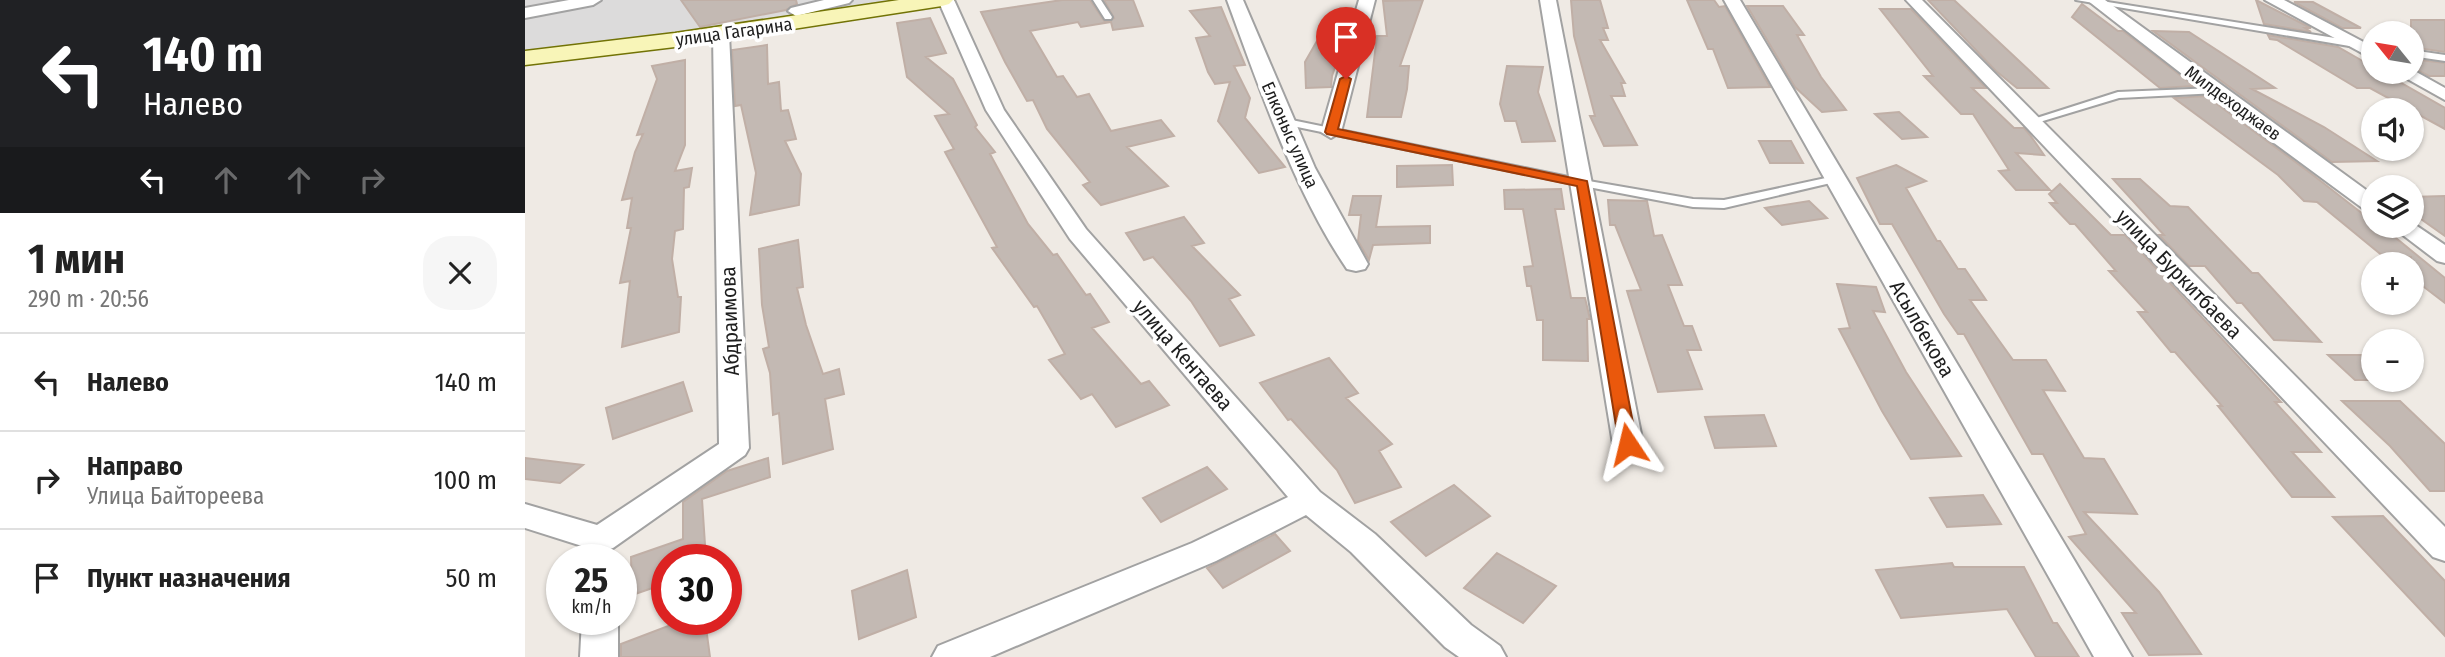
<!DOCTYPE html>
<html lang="ru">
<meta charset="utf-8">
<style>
:root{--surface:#fff;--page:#f6f6f6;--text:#222;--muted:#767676;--line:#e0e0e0}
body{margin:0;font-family:"Fira Sans Condensed",sans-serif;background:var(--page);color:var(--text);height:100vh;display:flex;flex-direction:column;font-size:26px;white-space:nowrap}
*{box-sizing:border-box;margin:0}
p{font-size:23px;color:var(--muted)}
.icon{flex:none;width:38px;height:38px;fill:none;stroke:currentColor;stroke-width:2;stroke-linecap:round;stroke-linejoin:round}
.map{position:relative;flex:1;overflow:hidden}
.sheet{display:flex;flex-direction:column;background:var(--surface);width:525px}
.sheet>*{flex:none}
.hud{background:#202124;color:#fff;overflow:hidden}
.needle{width:46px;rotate:300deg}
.tools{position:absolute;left:1836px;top:21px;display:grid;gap:14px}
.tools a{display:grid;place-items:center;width:63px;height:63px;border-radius:50%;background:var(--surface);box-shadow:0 2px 5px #0004;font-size:35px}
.speed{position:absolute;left:21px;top:544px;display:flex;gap:14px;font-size:35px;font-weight:700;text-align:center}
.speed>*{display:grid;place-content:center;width:91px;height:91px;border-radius:50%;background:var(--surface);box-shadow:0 2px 5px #0004;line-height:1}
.speed small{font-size:18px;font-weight:400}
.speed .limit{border:10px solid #d22;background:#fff;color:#111}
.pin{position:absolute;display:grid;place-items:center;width:60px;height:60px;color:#fff;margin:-72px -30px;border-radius:50% 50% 50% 0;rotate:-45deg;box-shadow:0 0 7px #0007}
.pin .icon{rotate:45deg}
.me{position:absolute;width:77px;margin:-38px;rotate:350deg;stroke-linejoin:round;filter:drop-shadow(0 0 5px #0008)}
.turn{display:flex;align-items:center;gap:24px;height:147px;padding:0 28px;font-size:32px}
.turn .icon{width:91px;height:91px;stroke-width:2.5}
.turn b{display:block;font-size:49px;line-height:60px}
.lanes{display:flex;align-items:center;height:66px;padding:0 28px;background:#0003;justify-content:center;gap:35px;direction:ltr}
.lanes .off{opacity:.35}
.round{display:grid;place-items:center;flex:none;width:74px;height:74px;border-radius:28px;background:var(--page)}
.headline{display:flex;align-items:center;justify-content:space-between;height:119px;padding:0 28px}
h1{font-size:42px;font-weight:700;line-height:52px}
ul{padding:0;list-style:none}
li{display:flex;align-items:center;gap:21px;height:98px;padding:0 28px;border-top:2px solid var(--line)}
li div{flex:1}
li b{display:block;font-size:26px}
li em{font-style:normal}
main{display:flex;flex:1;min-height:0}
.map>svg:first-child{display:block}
</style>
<main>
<section class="sheet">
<div class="hud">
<div class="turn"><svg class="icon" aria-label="left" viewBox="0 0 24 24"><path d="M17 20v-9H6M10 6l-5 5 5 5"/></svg><div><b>140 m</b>Налево</div></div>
<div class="lanes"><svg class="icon" aria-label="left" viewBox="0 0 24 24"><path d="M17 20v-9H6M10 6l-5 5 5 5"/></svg><svg class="icon off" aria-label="ahead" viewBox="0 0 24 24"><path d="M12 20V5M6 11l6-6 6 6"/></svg><svg class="icon off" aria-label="ahead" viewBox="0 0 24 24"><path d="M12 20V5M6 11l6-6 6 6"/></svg><svg class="icon off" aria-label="right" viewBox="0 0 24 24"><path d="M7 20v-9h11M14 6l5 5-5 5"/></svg></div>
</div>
<div class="headline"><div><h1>1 мин</h1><p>290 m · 20:56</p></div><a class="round"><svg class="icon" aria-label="close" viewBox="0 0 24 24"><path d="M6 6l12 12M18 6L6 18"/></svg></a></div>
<ul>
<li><svg class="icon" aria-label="left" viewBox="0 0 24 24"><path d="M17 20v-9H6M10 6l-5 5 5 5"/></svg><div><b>Налево</b></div><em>140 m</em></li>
<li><svg class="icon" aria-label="right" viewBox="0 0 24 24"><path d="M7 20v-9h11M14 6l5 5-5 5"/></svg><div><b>Направо</b><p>Улица Байтореева</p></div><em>100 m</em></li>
<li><svg class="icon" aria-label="arrive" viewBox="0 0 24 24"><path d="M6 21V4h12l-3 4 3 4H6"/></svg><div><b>Пункт назначения</b></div><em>50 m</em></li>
</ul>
</section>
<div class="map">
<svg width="1920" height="657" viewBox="0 0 1920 657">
<rect width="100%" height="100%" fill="#efeae4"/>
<path fill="#dcdbdb" d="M 0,0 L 399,0 L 0,54 Z"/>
<path fill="#c3b9b3" stroke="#c0afa6" stroke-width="2" d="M 156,0 L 271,0 L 272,4 L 261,10 L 175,27 Z
M 537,0 L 565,0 L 580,22 L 589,18 L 579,0 L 608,0 L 618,26 L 588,30 L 586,22 L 556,27 L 553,22 L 505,31 L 532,77 L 538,76 L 552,97 L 564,94 L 586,131 L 636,120 L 649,136 L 602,147 L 643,186 L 576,205 L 558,185 L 565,182 L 522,129 L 508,100 L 502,101 L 480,62 L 456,12 Z
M 898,0 L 875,66 L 884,66 L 882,89 L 876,117 L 842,117 L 852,36 L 862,36 L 858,1 Z
M 1046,0 L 1075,0 L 1083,28 L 1078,28 L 1083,40 L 1075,40 L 1100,83 L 1096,83 L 1100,96 L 1086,96 L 1112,145 L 1079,146 L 1065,116 L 1070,116 L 1049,36 Z
M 1162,0 L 1189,0 L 1194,7 L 1200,6 L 1245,87 L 1203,88 L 1188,49 L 1183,49 Z
M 1403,0 L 1429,0 L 1523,88 L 1492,88 L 1471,71 Z
M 1731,0 L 1786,28 L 1780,28 L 1786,32 L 1739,24 Z
M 1769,2 L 1788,2 L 1836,28 L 1817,28 Z
M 1557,4 L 1593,31 L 1598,31 L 1669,86 L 1635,88 L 1547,17 Z
M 1222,6 L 1258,6 L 1279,35 L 1272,35 L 1296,77 L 1321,110 L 1297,112 L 1270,87 Z
M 696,7 L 720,65 L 709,66 L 725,98 L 720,118 L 760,167 L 734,173 L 693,121 L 705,82 L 690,84 L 683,72 L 671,38 L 685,36 L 665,11 Z
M 1355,9 L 1386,9 L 1461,88 L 1447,88 L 1489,128 L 1499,128 L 1505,135 L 1519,155 L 1491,153 L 1525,190 L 1491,190 L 1474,171 L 1484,170 L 1448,114 L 1436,114 L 1399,76 L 1408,76 Z
M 405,18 L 421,53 L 401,57 L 428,79 L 452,125 L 450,127 L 470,152 L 465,154 L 503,224 L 528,255 L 532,254 L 561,295 L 565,294 L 584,322 L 567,328 L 616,384 L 624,381 L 644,405 L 591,427 L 567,394 L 556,399 L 524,360 L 540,354 L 512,306 L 509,307 L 467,248 L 472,247 L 420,152 L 429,149 L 410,116 L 424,114 L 382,77 L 372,23 Z
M 1886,20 L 1920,20 L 1920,52 L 1886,47 Z
M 1628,31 L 1664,32 L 1750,88 L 1727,89 L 1799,127 L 1852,161 L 1807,162 Z
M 796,34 L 821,35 L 807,76 L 806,87 L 781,88 L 780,62 Z
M 1743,35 L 1813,47 L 1848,67 L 1848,72 L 1857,72 L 1920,108 L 1920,129 L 1845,88 L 1832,88 L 1752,40 L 1745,39 Z
M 242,45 L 243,84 L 254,82 L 256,111 L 263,110 L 271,139 L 260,141 L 276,174 L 274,205 L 225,215 L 231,173 L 216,105 L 210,106 L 207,50 Z
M 1886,59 L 1920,63 L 1920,76 L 1904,76 L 1886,67 Z
M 160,60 L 160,145 L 150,171 L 167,168 L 164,187 L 159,188 L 158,229 L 150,231 L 147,259 L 153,297 L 156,297 L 154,332 L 97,347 L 105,281 L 95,283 L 106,228 L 102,228 L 107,198 L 97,200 L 110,152 L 118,134 L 112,135 L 132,79 L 127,66 Z
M 982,66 L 1018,67 L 1013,92 L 1030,141 L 997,142 L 991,121 L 980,121 L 975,104 Z
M 1681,96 L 1788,175 L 1848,222 L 1848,226 L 1861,230 L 1920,278 L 1920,303 L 1899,287 L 1893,287 L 1886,282 L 1886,257 L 1859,257 L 1792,202 L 1779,201 L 1753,175 L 1649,98 Z
M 1374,112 L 1402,137 L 1377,139 L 1350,114 Z
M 1234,141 L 1266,141 L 1278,163 L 1245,163 Z
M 927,165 L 928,185 L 872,187 L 872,166 Z
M 1371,165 L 1401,181 L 1381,188 L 1412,241 L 1415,241 L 1433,269 L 1440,269 L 1461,300 L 1445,300 L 1488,360 L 1521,360 L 1540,391 L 1518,390 L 1559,458 L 1579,459 L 1612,514 L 1559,512 L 1634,592 L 1676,654 L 1624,655 L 1597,613 L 1611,613 L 1544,537 L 1561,534 L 1518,454 L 1507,454 L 1439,334 L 1433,334 L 1419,314 L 1367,224 L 1355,224 L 1332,178 Z
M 1588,179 L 1615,179 L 1645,206 L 1663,207 L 1727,273 L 1733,273 L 1796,342 L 1749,340 L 1717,303 L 1712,303 L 1680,266 L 1664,266 L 1634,235 L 1639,235 Z
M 1535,184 L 1586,235 L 1600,235 L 1756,402 L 1750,402 L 1796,452 L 1767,452 L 1809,497 L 1767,497 L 1693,406 L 1697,406 L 1650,352 L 1646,352 L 1613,312 L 1622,312 L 1584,271 L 1591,271 L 1550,224 L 1545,224 L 1525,203 L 1532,203 L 1524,194 Z
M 1036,189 L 1039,209 L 1030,209 L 1046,298 L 1060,298 L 1065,319 L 1062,319 L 1063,361 L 1018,360 L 1018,320 L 1012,320 L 1006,286 L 1002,286 L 999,267 L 1008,266 L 998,209 L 980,209 L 979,190 Z
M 828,196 L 856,196 L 851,227 L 905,226 L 905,243 L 848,245 L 844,260 L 833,241 L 836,215 L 824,215 Z
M 1920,196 L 1920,236 L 1886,212 L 1886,197 Z
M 1083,200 L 1122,201 L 1129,236 L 1137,235 L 1157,285 L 1143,285 L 1159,326 L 1167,326 L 1176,350 L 1162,350 L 1177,389 L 1133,392 L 1102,291 L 1116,290 L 1090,225 L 1085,225 Z
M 1284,201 L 1302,218 L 1257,225 L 1240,208 Z
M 659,217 L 679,243 L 667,246 L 715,295 L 704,299 L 729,335 L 695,346 L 666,301 L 628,257 L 619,260 L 601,233 Z
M 273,240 L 278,287 L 272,288 L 281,325 L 298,374 L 314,369 L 319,394 L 300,399 L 308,449 L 258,464 L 254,413 L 248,415 L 245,373 L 238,349 L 244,347 L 237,305 L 234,249 Z
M 1312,284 L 1351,287 L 1360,312 L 1348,311 L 1381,372 L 1436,456 L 1386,459 L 1357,411 L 1314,329 L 1325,328 Z
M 1803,355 L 1848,355 L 1848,380 L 1830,380 Z
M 804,358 L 833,393 L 821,398 L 867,444 L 854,451 L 876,487 L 830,503 L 812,470 L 766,419 L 763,420 L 735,383 Z
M 158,382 L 167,411 L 88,439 L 81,408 Z
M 1817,401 L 1875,401 L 1920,444 L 1920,491 L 1905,491 L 1865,446 Z
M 1239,415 L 1251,446 L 1190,448 L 1180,417 Z
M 0,458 L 58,465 L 35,483 L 0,479 Z
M 243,458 L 245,477 L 177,499 L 181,560 L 142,560 L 142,583 L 107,595 L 106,557 L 158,539 L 158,502 L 202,471 Z
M 682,467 L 702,489 L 636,522 L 618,498 Z
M 929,485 L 965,516 L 901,556 L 866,522 Z
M 1458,495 L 1476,524 L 1422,527 L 1405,498 Z
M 1858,516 L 1920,581 L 1920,636 L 1808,517 Z
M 750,534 L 765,551 L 698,588 L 682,568 Z
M 972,553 L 1031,586 L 998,623 L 939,588 Z
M 1427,563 L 1429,567 L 1499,567 L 1528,623 L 1532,623 L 1554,657 L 1511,657 L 1482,609 L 1376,618 L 1351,570 Z
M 382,570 L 391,617 L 334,639 L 327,591 Z
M 159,620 L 180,620 L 185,657 L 96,657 L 96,644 Z"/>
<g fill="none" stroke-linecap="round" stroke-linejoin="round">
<g stroke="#a2a2a2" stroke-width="4">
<path id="lane" d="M 568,0 L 576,0 L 587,17 L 586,19 L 580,19 Z
M 1551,0 L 1570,0 L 1848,44 L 1848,50 Z
M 1886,50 L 1920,55 L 1920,61 L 1886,56 Z
M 1690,88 L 1693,89 L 1693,93 L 1594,98 L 1508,124 L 1499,122 L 1593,92 Z
M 757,118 L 1058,180 L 1168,199 L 1199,200 L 1310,176 L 1316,179 L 1310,182 L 1199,208 L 1168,207 L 1058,186 L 753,123 L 753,119 Z"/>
</g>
<g stroke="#a2a2a2" stroke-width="4">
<path id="street" d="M 44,0 L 76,0 L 68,5 L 0,18 L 0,8 Z
M 299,0 L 327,0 L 324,3 L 271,16 L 263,11 L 266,8 Z
M 413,0 L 429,0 L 479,110 L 561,229 L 795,492 L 850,534 L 946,625 L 975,646 L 981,657 L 934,657 L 920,647 L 826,552 L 781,515 L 691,561 L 465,657 L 407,657 L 413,646 L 667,543 L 763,497 L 545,239 L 461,110 Z
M 702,0 L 718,0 L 790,168 L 843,264 L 840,269 L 831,271 L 822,269 C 770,193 734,87 702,0 Z
M 834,0 L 850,0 L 816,132 L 806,138 L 796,132 Z
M 1015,0 L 1031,0 L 1118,444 L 1114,451 L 1103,454 L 1092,451 L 1088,444 Z
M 1199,0 L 1215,0 L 1607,657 L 1569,657 Z
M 1381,0 L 1397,0 L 1920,527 L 1920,561 L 1908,557 Z
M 1562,0 L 1580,0 L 1848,195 L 1848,212 L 1840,210 L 1684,95 Z
M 1740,0 L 1759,0 L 1848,47 L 1848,59 Z
M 196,29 L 204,34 L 224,448 L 220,455 L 88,548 L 76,552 L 0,528 L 0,504 L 72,525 L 194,444 L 188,34 Z
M 1886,69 L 1920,88 L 1920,100 L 1870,72 L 1886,72 Z
M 1886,222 L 1920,245 L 1920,263 L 1912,261 L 1866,226 L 1886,226 Z
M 57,620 L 93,620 L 93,657 L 55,657 Z"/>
</g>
<g stroke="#727306" stroke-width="3">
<path id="secondary" d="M 374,0 L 428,0 L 424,4 L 417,6 L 150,47 L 0,65 L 0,51 L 150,33 Z"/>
</g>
<use href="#lane" fill="#fff" fill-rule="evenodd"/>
<use href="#street" fill="#fff" fill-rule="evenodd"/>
<use href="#secondary" fill="#f8f5b8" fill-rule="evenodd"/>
</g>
<path fill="#ea580c" stroke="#983908" stroke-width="2" d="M 821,76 L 826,79 L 813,129 L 1062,181 L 1112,444 L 1110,448 L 1097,448 L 1094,444 L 1052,186 L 802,134 L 800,132 L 815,79 Z"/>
<g text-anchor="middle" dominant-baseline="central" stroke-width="7" stroke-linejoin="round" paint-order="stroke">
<g font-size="18" fill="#1e1e1e" stroke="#fff">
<text transform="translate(209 32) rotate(-8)">улица Гагарина</text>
<text transform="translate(1708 103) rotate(36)">Милдеходжаев</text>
<text transform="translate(765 135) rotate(66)">Елконыс улица</text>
</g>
<g font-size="21" fill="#1e1e1e" stroke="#fff">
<text transform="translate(1654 274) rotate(46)">улица Буркитбаева</text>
<text transform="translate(205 321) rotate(-92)">Абдраимова</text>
<text transform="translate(1397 329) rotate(60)">Асылбекова</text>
<text transform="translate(658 355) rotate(49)">улица Кентаева</text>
</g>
</g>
</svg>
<div class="tools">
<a><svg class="needle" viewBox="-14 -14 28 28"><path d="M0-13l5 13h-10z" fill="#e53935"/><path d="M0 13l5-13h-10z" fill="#767676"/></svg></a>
<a><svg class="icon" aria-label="sound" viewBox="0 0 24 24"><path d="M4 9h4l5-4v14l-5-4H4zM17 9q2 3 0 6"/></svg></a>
<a><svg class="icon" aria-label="layers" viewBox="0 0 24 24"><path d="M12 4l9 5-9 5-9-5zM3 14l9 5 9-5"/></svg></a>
<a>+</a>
<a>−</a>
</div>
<div class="speed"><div>25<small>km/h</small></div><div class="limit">30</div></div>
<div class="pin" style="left:821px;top:79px;background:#d93025"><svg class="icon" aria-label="arrive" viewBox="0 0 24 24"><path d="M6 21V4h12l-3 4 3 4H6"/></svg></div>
<svg class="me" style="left:1103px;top:444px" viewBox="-20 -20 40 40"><path d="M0-17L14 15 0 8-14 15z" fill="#ea580c" stroke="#fff" stroke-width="4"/></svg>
</div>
</main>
